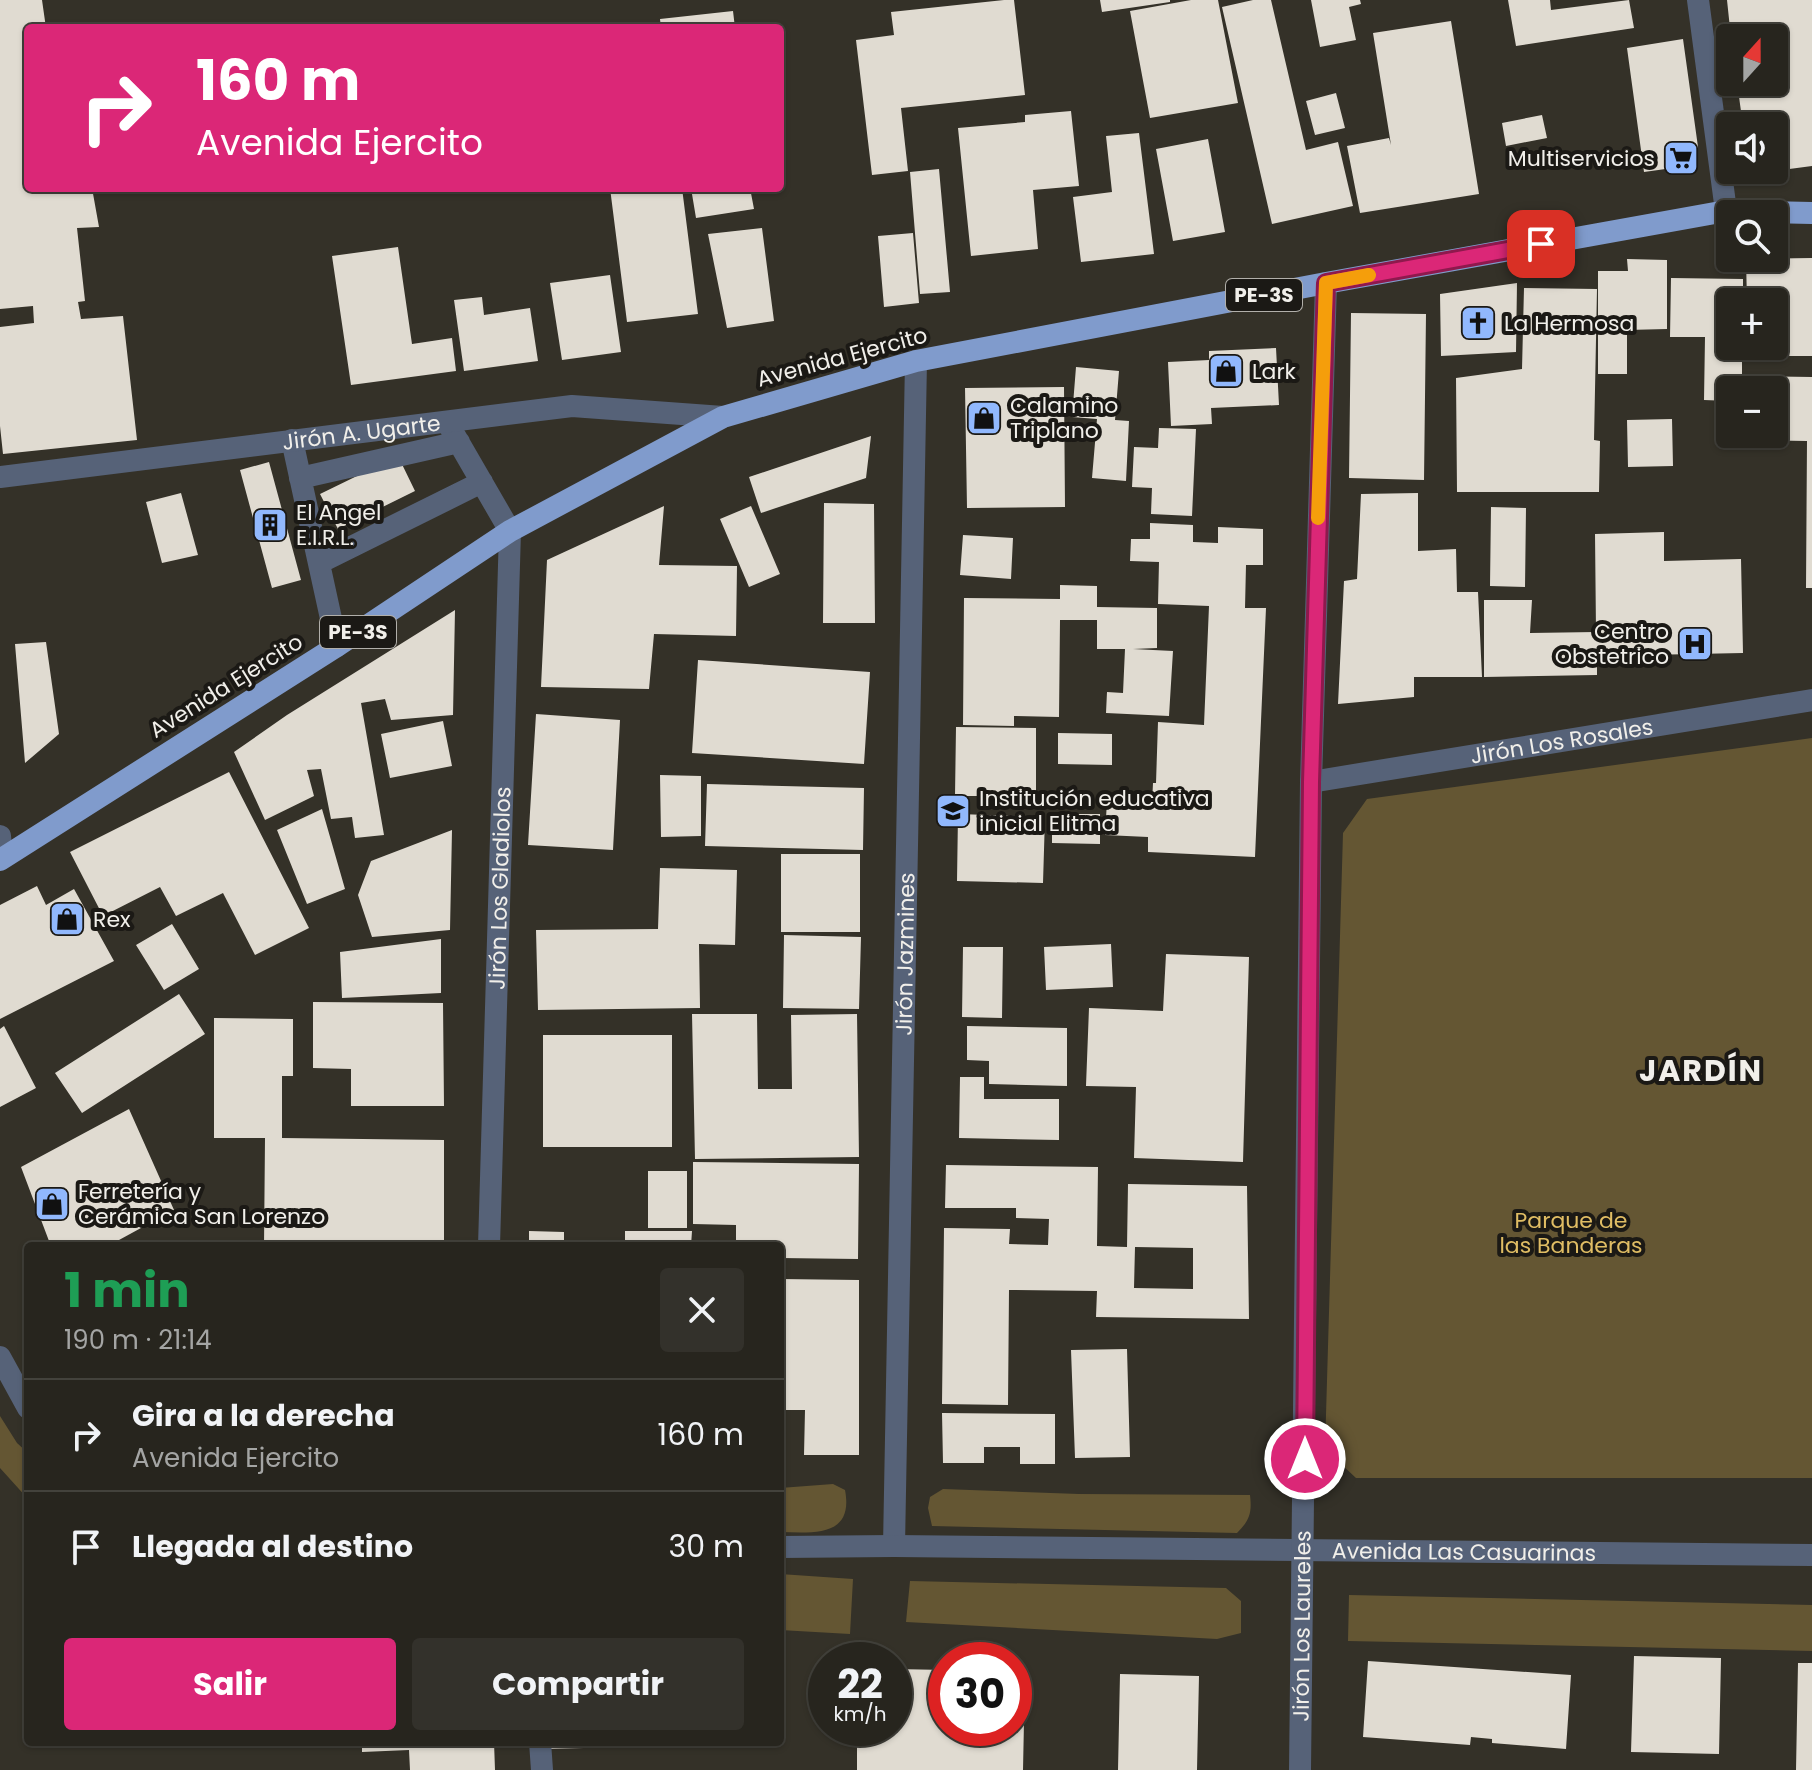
<!DOCTYPE html>
<html lang="es">
<meta charset="utf-8">
<style>
:root{--surface:#27251e;--page:#33312b;--text:#f1f3f6;--muted:#a4a5a4;--line:#43423c;--accent:#db2777}
body{margin:0;font-family:Poppins,sans-serif;background:var(--page);color:var(--text);height:100vh;display:flex;flex-direction:column;font-size:30px;white-space:nowrap}
*{box-sizing:border-box;margin:0}
p{font-size:26px;color:var(--muted)}
.icon{flex:none;width:44px;height:44px;fill:none;stroke:currentColor;stroke-width:2;stroke-linecap:round;stroke-linejoin:round}
.map{position:relative;flex:1;overflow:hidden}
.drawer{position:absolute;left:24px;top:1242px;width:760px;height:504px;display:flex;flex-direction:column;background:var(--surface);border-radius:8px;box-shadow:0 2px 6px #0004,0 0 0 2px var(--line)}
.drawer>*{flex:none}
.hud{position:absolute;left:24px;top:24px;width:760px;height:168px;border-radius:8px;box-shadow:0 2px 6px #0004,0 0 0 2px var(--line);background:#db2777;color:#fff;overflow:hidden}
.needle{width:52px;rotate:21deg}
.buttons{position:absolute;left:1716px;top:24px;display:grid;gap:16px}
.buttons a{display:grid;place-items:center;width:72px;height:72px;border-radius:8px;background:var(--surface);box-shadow:0 2px 6px #0004,0 0 0 2px var(--line);font-size:40px}
.speed{position:absolute;left:808px;top:1642px;display:flex;gap:16px;font-size:40px;font-weight:700;text-align:center}
.speed>*{display:grid;place-content:center;width:104px;height:104px;border-radius:50%;background:var(--surface);box-shadow:0 2px 6px #0004,0 0 0 2px var(--line);line-height:1}
.speed small{font-size:20px;font-weight:400}
.speed .limit{border:12px solid #d22;background:#fff;color:#111}
.pin{position:absolute;display:grid;place-items:center;width:68px;height:68px;color:#fff;margin:-34px;border-radius:16px;box-shadow:0 4px 12px #0006}
.me{position:absolute;width:88px;margin:-44px;rotate:0deg;stroke-linejoin:round;filter:drop-shadow(0 0 6px #0008)}
.turn{display:flex;align-items:center;gap:28px;height:168px;padding:0 40px;font-size:36px}
.turn .icon{width:104px;height:104px;stroke-width:2.5}
.turn b{display:block;font-size:56px;line-height:68px}
.round{display:grid;place-items:center;flex:none;width:84px;height:84px;border-radius:8px;background:var(--page)}
.headline{display:flex;align-items:center;justify-content:space-between;height:136px;padding:0 40px}
h1{font-size:48px;font-weight:700;line-height:60px;color:#1e9e55}
.button{display:flex;gap:16px;margin-top:auto;padding:16px 40px}
.button a{flex:1;height:92px;border-radius:8px;background:var(--accent);color:#fff;font-size:32px;font-weight:700;line-height:92px;text-align:center}
.button a+a{background:var(--page);color:var(--text)}
ul{padding:0;list-style:none}
li{display:flex;align-items:center;gap:24px;height:112px;padding:0 40px;border-top:2px solid var(--line)}
li div{flex:1}
li b{display:block;font-size:30px}
li em{font-style:normal}
.map>svg:first-child{display:block}
</style>
<div class="map">
<svg width="1812" height="1770" viewBox="0 0 1812 1770">
<rect width="100%" height="100%" fill="#343128"/>
<path fill="#645633" d="M 1812,738 L 1812,1478 L 1356,1478 L 1325,1449 L 1343,833 L 1367,799 Z
M 0,1416 L 17,1443 L 28,1453 L 28,1499 L 0,1468 Z
M 833,1484 L 845,1490 C 854,1537 814,1533 780,1532 L 780,1488 Z
M 943,1489 L 1079,1494 L 1250,1495 C 1252,1513 1250,1520 1237,1533 L 932,1526 L 928,1508 L 930,1497 Z
M 780,1574 L 853,1579 L 850,1634 L 780,1630 Z
M 910,1581 L 1226,1588 L 1241,1601 L 1241,1633 L 1217,1639 L 906,1622 Z
M 1349,1595 L 1812,1605 L 1812,1651 L 1348,1641 Z"/>
<path fill="#e0dbd1" fill-rule="evenodd" d="M 0,0 L 42,0 L 46,28 L 28,28 L 28,188 L 92,188 L 99,227 L 77,228 L 85,301 L 78,302 L 81,319 L 123,316 L 137,440 L 3,454 L 0,426 L 0,327 L 34,323 L 33,306 L 0,309 Z
M 1004,0 L 1014,0 L 1025,95 L 901,108 L 908,171 L 872,175 L 856,40 L 894,35 L 891,12 Z
M 1100,0 L 1170,0 L 1170,2 L 1102,12 Z
M 1191,0 L 1218,0 L 1238,103 L 1150,118 L 1130,11 Z
M 1253,0 L 1271,0 L 1306,150 L 1338,142 L 1353,206 L 1272,224 L 1222,7 Z
M 1311,0 L 1360,0 L 1361,4 L 1349,7 L 1356,40 L 1320,47 Z
M 1508,0 L 1550,0 L 1551,10 L 1629,0 L 1634,28 L 1516,46 Z
M 1727,0 L 1812,0 L 1812,166 L 1774,171 L 1774,126 L 1743,126 L 1737,82 L 1774,82 L 1774,38 L 1731,38 Z
M 733,11 L 735,28 L 661,28 L 660,19 Z
M 1451,21 L 1479,194 L 1360,213 L 1347,146 L 1389,138 L 1391,145 L 1373,33 Z
M 1683,39 L 1698,147 L 1687,166 L 1644,172 L 1627,48 Z
M 1336,93 L 1345,128 L 1315,135 L 1306,101 Z
M 1071,111 L 1079,186 L 1033,190 L 1038,249 L 971,256 L 958,128 L 1025,122 L 1025,115 Z
M 1542,115 L 1547,138 L 1506,146 L 1502,123 Z
M 1139,133 L 1154,254 L 1081,262 L 1073,197 L 1112,192 L 1106,136 Z
M 1208,139 L 1225,232 L 1173,241 L 1156,149 Z
M 939,169 L 950,292 L 920,294 L 910,172 Z
M 610,188 L 682,188 L 698,314 L 627,322 Z
M 691,188 L 750,188 L 754,209 L 696,218 Z
M 762,228 L 774,321 L 727,328 L 708,234 Z
M 913,233 L 919,303 L 884,307 L 878,236 Z
M 398,247 L 412,344 L 452,338 L 456,371 L 351,385 L 332,256 Z
M 1812,258 L 1812,356 L 1748,356 L 1747,346 L 1774,346 L 1774,302 L 1747,302 L 1746,259 Z
M 1627,259 L 1667,260 L 1667,329 L 1627,330 L 1627,374 L 1598,374 L 1598,271 L 1628,271 Z
M 610,275 L 621,352 L 562,360 L 550,283 Z
M 1671,278 L 1743,279 L 1743,302 L 1730,302 L 1730,346 L 1742,346 L 1742,376 L 1812,377 L 1812,588 L 1806,588 L 1807,441 L 1741,440 L 1741,434 L 1774,434 L 1774,390 L 1730,390 L 1730,401 L 1704,400 L 1705,337 L 1670,337 Z
M 1517,283 L 1516,352 L 1441,356 L 1440,294 Z
M 1524,288 L 1597,289 L 1594,440 L 1600,441 L 1599,492 L 1457,492 L 1456,378 L 1522,369 Z
M 482,297 L 484,315 L 530,308 L 538,361 L 464,371 L 454,300 Z
M 1351,313 L 1426,314 L 1424,480 L 1349,478 Z
M 1276,348 L 1279,405 L 1211,408 L 1212,424 L 1171,426 L 1168,362 L 1209,360 L 1209,351 Z
M 1076,367 L 1119,371 L 1115,420 L 1129,421 L 1126,481 L 1092,478 L 1097,419 L 1072,417 Z
M 1064,387 L 1065,507 L 967,508 L 965,388 Z
M 1672,419 L 1673,466 L 1628,467 L 1627,420 Z
M 1159,428 L 1196,429 L 1192,516 L 1151,514 L 1152,488 L 1132,487 L 1134,447 L 1158,448 Z
M 871,436 L 866,478 L 761,513 L 749,477 Z
M 398,456 L 415,491 L 338,529 L 320,494 Z
M 269,462 L 301,580 L 272,588 L 240,470 Z
M 181,493 L 198,555 L 162,563 L 146,502 Z
M 1418,493 L 1418,551 L 1456,549 L 1457,592 L 1478,592 L 1482,677 L 1414,677 L 1414,697 L 1338,704 L 1344,581 L 1357,579 L 1361,494 Z
M 824,503 L 874,504 L 875,623 L 823,623 Z
M 664,506 L 659,565 L 737,566 L 736,636 L 654,634 L 649,689 L 541,687 L 547,560 Z
M 751,506 L 780,574 L 749,587 L 720,519 Z
M 1491,507 L 1526,508 L 1525,587 L 1490,586 Z
M 1150,523 L 1193,525 L 1193,542 L 1218,543 L 1218,527 L 1263,529 L 1263,565 L 1246,565 L 1245,608 L 1266,608 L 1255,857 L 1148,852 L 1148,837 L 1105,835 L 1107,801 L 1152,804 L 1153,783 L 1156,783 L 1158,722 L 1204,725 L 1209,606 L 1158,604 L 1159,562 L 1130,561 L 1131,539 L 1150,539 Z
M 1664,532 L 1664,561 L 1741,559 L 1743,653 L 1597,656 L 1597,675 L 1484,677 L 1484,600 L 1532,600 L 1530,633 L 1596,632 L 1595,534 Z
M 963,535 L 1013,538 L 1011,579 L 960,575 Z
M 1060,585 L 1097,586 L 1097,607 L 1157,608 L 1157,648 L 1133,649 L 1173,651 L 1169,716 L 1106,713 L 1107,692 L 1123,693 L 1125,649 L 1097,649 L 1097,620 L 1060,620 L 1059,717 L 1014,716 L 1014,726 L 963,725 L 964,598 L 1060,599 Z
M 455,610 L 453,715 L 391,720 L 385,699 L 361,703 L 384,835 L 355,838 L 352,817 L 331,819 L 321,769 L 307,770 L 314,796 L 265,820 L 234,752 L 287,715 Z
M 46,642 L 59,734 L 25,763 L 15,644 Z
M 698,660 L 870,672 L 864,764 L 692,753 Z
M 536,714 L 620,720 L 613,850 L 528,845 Z
M 443,721 L 452,766 L 390,778 L 381,734 Z
M 956,727 L 1036,728 L 1036,796 L 955,796 Z
M 1058,733 L 1112,734 L 1112,765 L 1058,764 Z
M 229,772 L 309,928 L 255,955 L 223,893 L 176,916 L 160,887 L 103,916 L 70,852 Z
M 660,775 L 701,776 L 701,836 L 661,837 Z
M 707,784 L 864,788 L 863,850 L 705,846 Z
M 322,809 L 345,889 L 307,904 L 277,830 Z
M 958,814 L 1045,817 L 1043,883 L 957,881 Z
M 1052,814 L 1100,814 L 1100,844 L 1052,843 Z
M 452,830 L 450,930 L 372,937 L 358,895 L 371,861 Z
M 781,854 L 860,854 L 860,932 L 781,932 Z
M 660,868 L 737,870 L 735,945 L 699,944 L 700,1008 L 538,1010 L 536,930 L 658,929 Z
M 37,886 L 46,905 L 74,889 L 114,961 L 0,1019 L 0,905 Z
M 172,924 L 199,969 L 164,990 L 136,945 Z
M 784,935 L 861,937 L 859,1009 L 783,1008 Z
M 441,939 L 441,993 L 342,998 L 340,952 Z
M 1111,944 L 1113,987 L 1046,990 L 1044,947 Z
M 963,947 L 1003,947 L 1002,1018 L 962,1017 Z
M 1166,954 L 1249,957 L 1243,1162 L 1134,1158 L 1136,1087 L 1086,1086 L 1089,1008 L 1163,1011 Z
M 179,994 L 205,1034 L 82,1113 L 55,1073 Z
M 313,1002 L 443,1003 L 444,1106 L 351,1106 L 351,1069 L 313,1068 Z
M 692,1014 L 757,1014 L 758,1089 L 792,1089 L 791,1015 L 857,1014 L 859,1157 L 695,1159 Z
M 214,1018 L 293,1019 L 293,1076 L 282,1076 L 282,1138 L 444,1140 L 444,1246 L 264,1246 L 265,1138 L 214,1138 Z
M 4,1026 L 36,1088 L 0,1107 L 0,1029 Z
M 967,1026 L 1067,1028 L 1067,1086 L 989,1084 L 989,1061 L 967,1060 Z
M 543,1035 L 672,1035 L 672,1147 L 543,1147 Z
M 960,1077 L 984,1077 L 984,1099 L 1059,1099 L 1059,1140 L 959,1138 Z
M 129,1109 L 174,1210 L 108,1246 L 41,1246 L 49,1241 L 21,1167 Z
M 693,1162 L 859,1164 L 858,1259 L 780,1258 L 780,1246 L 736,1246 L 736,1225 L 693,1224 Z
M 946,1165 L 1098,1167 L 1097,1246 L 1127,1247 L 1128,1184 L 1247,1186 L 1249,1319 L 1096,1317 L 1097,1291 L 1009,1290 L 1008,1405 L 942,1404 L 944,1228 L 1010,1229 L 1009,1244 L 1048,1245 L 1049,1219 L 1016,1218 L 1016,1208 L 945,1208 ZM 1135,1247 L 1193,1248 L 1193,1289 L 1134,1288 Z
M 648,1171 L 687,1171 L 687,1228 L 648,1228 Z
M 529,1231 L 564,1232 L 564,1246 L 529,1246 Z
M 625,1231 L 692,1231 L 691,1246 L 625,1246 Z
M 780,1279 L 859,1280 L 859,1455 L 804,1455 L 805,1410 L 780,1410 Z
M 1127,1349 L 1130,1457 L 1075,1458 L 1071,1350 Z
M 942,1413 L 1055,1414 L 1055,1464 L 1020,1464 L 1020,1447 L 984,1447 L 984,1463 L 943,1463 Z
M 1634,1656 L 1721,1658 L 1719,1754 L 1631,1752 Z
M 1368,1661 L 1571,1675 L 1566,1749 L 1492,1743 L 1492,1739 L 1471,1737 L 1470,1745 L 1363,1737 Z
M 1798,1663 L 1812,1663 L 1812,1770 L 1796,1770 Z
M 894,1669 L 946,1670 L 946,1728 L 1014,1728 L 1014,1671 L 1025,1672 L 1023,1770 L 857,1770 L 857,1728 L 894,1728 Z
M 1120,1674 L 1199,1676 L 1197,1770 L 1118,1770 Z
M 362,1742 L 494,1742 L 495,1770 L 410,1770 L 409,1750 L 362,1752 Z
M 542,1742 L 667,1742 L 667,1746 L 542,1749 Z"/>
<g fill="none" stroke-linecap="round" stroke-linejoin="round">
<path stroke="#566278" stroke-width="22" d="M 451,429 L 510,531
M 292,440 L 337,646
M 300,478 L 459,442
M 319,563 L 482,482"/>
<g stroke="#566278" stroke-width="22">
<path d="M 1698,0 L 1726,211"/>
<path id="s1" d="M 0,477 L 572,406 L 723,417"/>
<path id="s2" d="M 1311,782 L 1812,700"/>
<path d="M 0,836 L 2,858"/>
<path id="s3" d="M 489,1246 L 510,531"/>
<path d="M 0,1357 L 28,1408"/>
<path id="s4" d="M 894,1546 L 916,361"/>
<path id="s5" d="M 780,1547 L 894,1546 L 1812,1555"/>
<path d="M 540,1742 L 542,1770"/>
<path id="s6" d="M 1300,1770 L 1311,782 L 1326,283"/>
</g>
<path stroke="#809bcc" stroke-width="22" d="M 0,860 L 337,646 L 510,531 L 723,417 L 916,361 L 1326,283 L 1726,211 L 1812,213"/>
</g>
<g fill="none" stroke-linecap="round" stroke-linejoin="round">
<g stroke="#8e194d" stroke-width="20">
<path id="route" d="M 1305,1459 L 1311,782 L 1326,283 L 1541,244"/>
</g>
<use href="#route" stroke="#db2777" stroke-width="14"/>
<path stroke="#f59e0b" stroke-width="14" d="M 1318,518 L 1326,283 L 1369,275"/>
</g>
<defs>
<g id="supermarket-square" transform="scale(1.8)"><rect x="-9" y="-9" width="18" height="18" rx="4" fill="#91b8fd" stroke="#1b1915"/><path d="M-6-5.5h2.5l.6 2H6L4.5 2H-2.5L-4.4-4H-6ZM-1.5 3.2a1.3 1.3 0 1 0 .1 0ZM3 3.2a1.3 1.3 0 1 0 .1 0Z" fill="#111"/></g>
<g id="church-square" transform="scale(1.8)"><rect x="-9" y="-9" width="18" height="18" rx="4" fill="#91b8fd" stroke="#1b1915"/><path d="M-1.2-6h2.4v3.5h3.3v2.4h-3.3V6h-2.4V-.1h-3.3v-2.4h3.3Z" fill="#111"/></g>
<g id="shop-square" transform="scale(1.8)"><rect x="-9" y="-9" width="18" height="18" rx="4" fill="#91b8fd" stroke="#1b1915"/><path d="M-5-2.5h2.3a2.7 3.5 0 0 1 5.4 0H5L5.5 6h-11ZM-1.5-2.5h3a1.5 2.3 0 0 0-3 0Z" fill="#111"/></g>
<g id="building-square" transform="scale(1.8)"><rect x="-9" y="-9" width="18" height="18" rx="4" fill="#91b8fd" stroke="#1b1915"/><path d="M-4-6H4V6H1V3H-1V6H-4ZM-2.5-4.3h1.7v1.8h-1.7ZM.8-4.3h1.7v1.8H.8ZM-2.5-1h1.7V.8h-1.7ZM.8-1h1.7V.8H.8Z" fill="#111"/></g>
<g id="hospital-square" transform="scale(1.8)"><rect x="-9" y="-9" width="18" height="18" rx="4" fill="#91b8fd" stroke="#1b1915"/><path d="M-5-5h3v3.5h4V-5h3V5h-3V1.5h-4V5h-3Z" fill="#111"/></g>
<g id="school-square" transform="scale(1.8)"><rect x="-9" y="-9" width="18" height="18" rx="4" fill="#91b8fd" stroke="#1b1915"/><path d="M0-5L7-2L0 1L-7-2ZM-4 1L0 2.5L4 1V4Q0 6-4 4Z" fill="#111"/></g>
</defs>
<g fill-rule="evenodd">
<use href="#supermarket-square" x="1681" y="158"/>
<use href="#church-square" x="1478" y="323"/>
<use href="#shop-square" x="1226" y="371"/>
<use href="#shop-square" x="984" y="418"/>
<use href="#building-square" x="270" y="525"/>
<use href="#hospital-square" x="1695" y="644"/>
<use href="#school-square" x="953" y="811"/>
<use href="#shop-square" x="67" y="919"/>
<use href="#shop-square" x="52" y="1204"/>
</g>
<g text-anchor="middle" dominant-baseline="central" stroke-width="8" stroke-linejoin="round" paint-order="stroke">
<g fill="#1b1915" stroke="#b1afaa" stroke-width="2">
<rect x="1226" y="279" width="76" height="32" rx="6"/>
<rect x="320" y="616" width="76" height="32" rx="6"/>
</g>
<g font-size="20" font-weight="bold" fill="#f1efea">
<text x="1264" y="295">PE-3S</text>
<text x="358" y="632">PE-3S</text>
</g>
<g font-size="22" fill="#f1efea" stroke="#1b1915" text-anchor="start">
<text x="1655" y="158" text-anchor="end">Multiservicios</text>
<text x="1504" y="323">La Hermosa</text>
<text x="1252" y="371">Lark</text>
<text x="1010" y="405">Calamino<tspan x="1010" dy="25">Triplano</tspan></text>
<text x="296" y="512">El Angel<tspan x="296" dy="25">E.I.R.L.</tspan></text>
<text x="1669" y="631" text-anchor="end">Centro<tspan x="1669" dy="25">Obstetrico</tspan></text>
<text x="979" y="798">Institución educativa<tspan x="979" dy="25">inicial Elitma</tspan></text>
<text x="93" y="919">Rex</text>
<text x="78" y="1191">Ferretería y<tspan x="78" dy="25">Cerámica San Lorenzo</tspan></text>
</g>
<g font-size="22" fill="#f1efea" stroke="#1b1915">
<text transform="translate(842 357) rotate(-15)">Avenida Ejercito</text>
<text stroke="none"><textPath href="#s1" startOffset="364">Jirón A. Ugarte</textPath></text>
<text transform="translate(226 686) rotate(-32)">Avenida Ejercito</text>
<text stroke="none"><textPath href="#s2" startOffset="254">Jirón Los Rosales</textPath></text>
<text stroke="none"><textPath href="#s3" startOffset="358">Jirón Los Gladiolos</textPath></text>
<text stroke="none"><textPath href="#s4" startOffset="592">Jirón Jazmines</textPath></text>
<text stroke="none"><textPath href="#s5" startOffset="684">Avenida Las Casuarinas</textPath></text>
<text stroke="none"><textPath href="#s6" startOffset="144">Jirón Los Laureles</textPath></text>
</g>
<g font-size="22" fill="#e0bd64" stroke="#1b1915">
<text x="1571" y="1220">Parque de<tspan x="1571" dy="25">las Banderas</tspan></text>
</g>
<g font-size="30" font-weight="bold" letter-spacing="2" fill="#f1efea" stroke="#1b1915">
<text x="1701" y="1070">JARDÍN</text>
</g>
</g>
</svg>
<div class="buttons">
<a><svg class="needle" viewBox="-14 -14 28 28"><path d="M0-13l5 13h-10z" fill="#e53935"/><path d="M0 13l5-13h-10z" fill="#a4a5a4"/></svg></a>
<a><svg class="icon" aria-label="sound" viewBox="0 0 24 24"><path d="M4 9h4l5-4v14l-5-4H4zM17 9q2 3 0 6"/></svg></a>
<a><svg class="icon" aria-label="search" viewBox="0 0 24 24"><circle cx="10" cy="10" r="6"/><path d="M15 15l6 6"/></svg></a>
<a>+</a>
<a>−</a>
</div>
<div class="speed"><div>22<small>km/h</small></div><div class="limit">30</div></div>
<div class="pin" style="left:1541px;top:244px;background:#d93025"><svg class="icon" aria-label="arrive" viewBox="0 0 24 24"><path d="M6 21V4h12l-3 4 3 4H6"/></svg></div>
<svg class="me" style="left:1305px;top:1459px" viewBox="-20 -20 40 40"><circle r="17" fill="#db2777" stroke="#fff" stroke-width="3"/><path d="M0-11L8 9 0 5-8 9z" fill="#fff"/></svg>
<div class="hud">
<div class="turn"><svg class="icon" aria-label="right" viewBox="0 0 24 24"><path d="M7 20v-9h11M14 6l5 5-5 5"/></svg><div><b>160 m</b>Avenida Ejercito</div></div>
</div>
<section class="drawer">
<div class="headline"><div><h1>1 min</h1><p>190 m · 21:14</p></div><a class="round"><svg class="icon" aria-label="close" viewBox="0 0 24 24"><path d="M6 6l12 12M18 6L6 18"/></svg></a></div>
<ul>
<li><svg class="icon" aria-label="right" viewBox="0 0 24 24"><path d="M7 20v-9h11M14 6l5 5-5 5"/></svg><div><b>Gira a la derecha</b><p>Avenida Ejercito</p></div><em>160 m</em></li>
<li><svg class="icon" aria-label="arrive" viewBox="0 0 24 24"><path d="M6 21V4h12l-3 4 3 4H6"/></svg><div><b>Llegada al destino</b></div><em>30 m</em></li>
</ul>
<div class="button"><a>Salir</a><a>Compartir</a></div>
</section>
</div>
